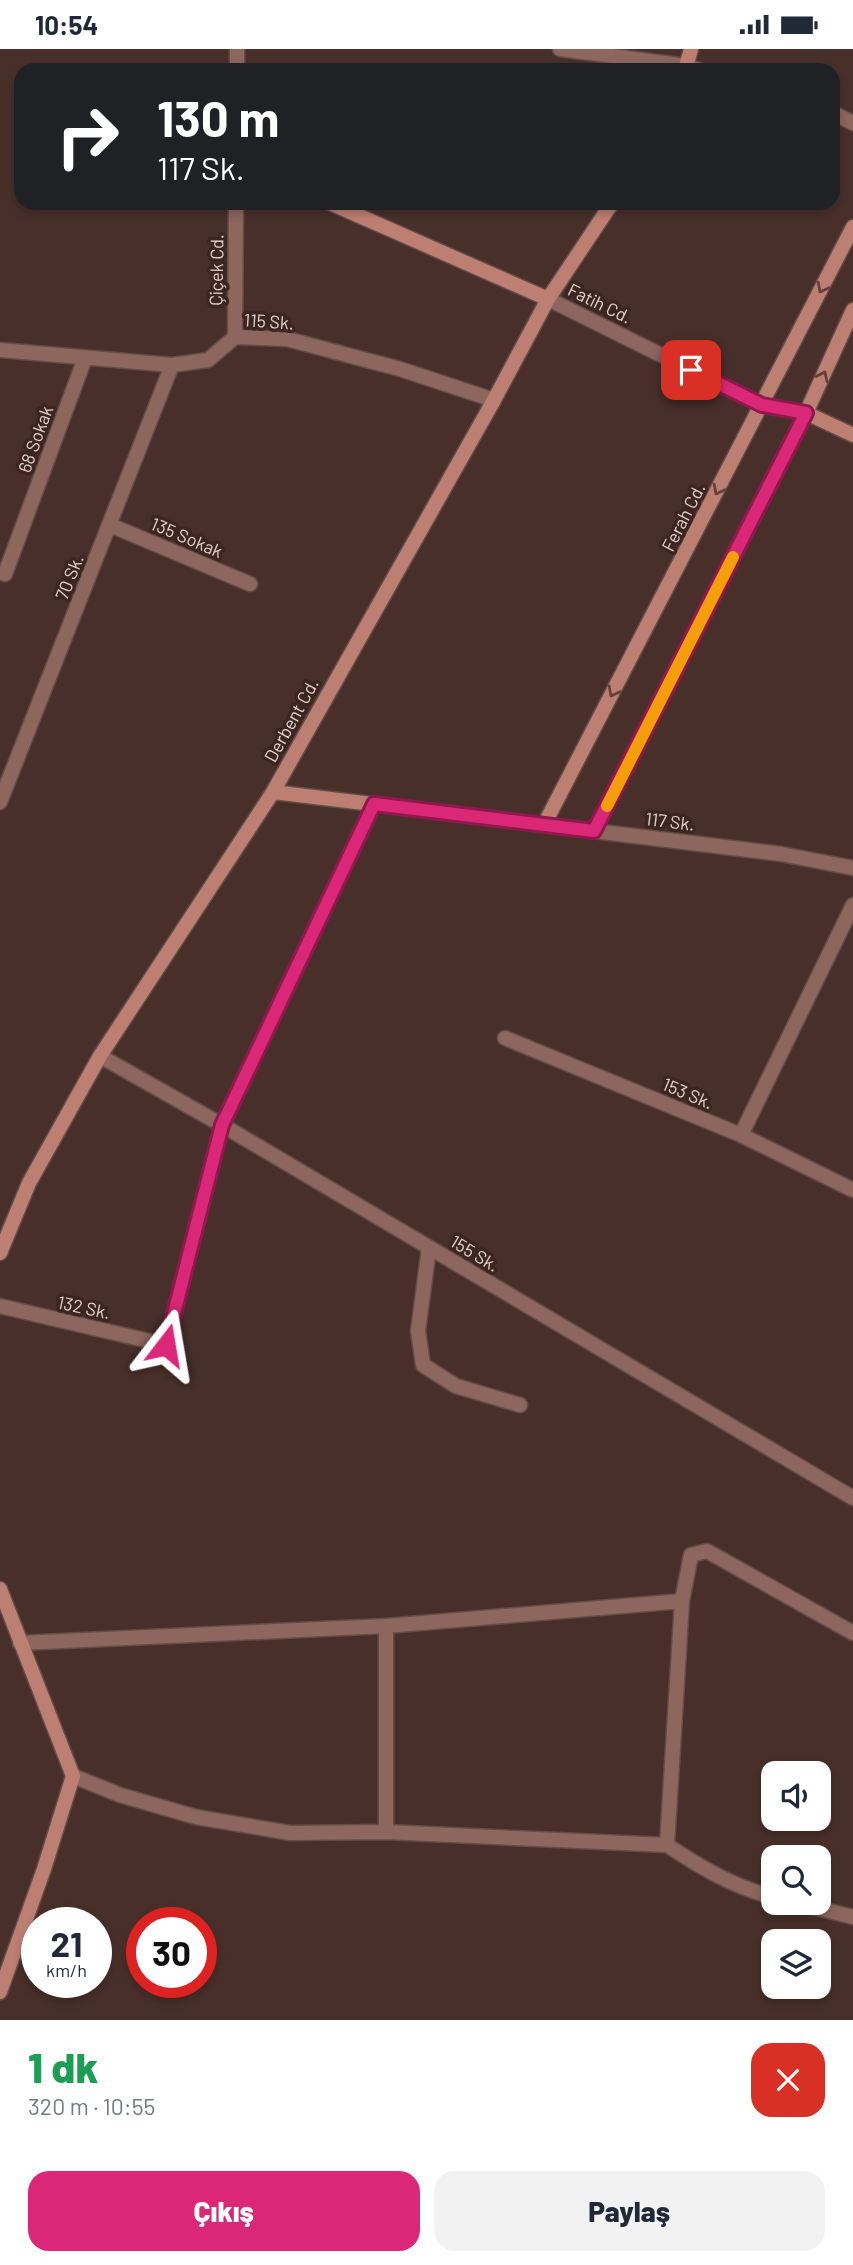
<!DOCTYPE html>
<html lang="tr">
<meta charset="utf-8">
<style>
:root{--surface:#fff;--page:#f2f2f3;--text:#1f2937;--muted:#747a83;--accent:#db2777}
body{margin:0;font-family:Barlow,sans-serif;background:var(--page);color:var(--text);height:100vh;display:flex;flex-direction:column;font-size:26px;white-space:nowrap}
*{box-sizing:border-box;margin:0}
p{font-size:23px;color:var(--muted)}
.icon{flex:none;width:38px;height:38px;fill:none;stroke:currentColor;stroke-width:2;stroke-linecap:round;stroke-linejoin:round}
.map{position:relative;height:1971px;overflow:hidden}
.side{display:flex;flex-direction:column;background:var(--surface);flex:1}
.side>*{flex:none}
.hud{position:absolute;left:14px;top:14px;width:826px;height:147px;border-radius:21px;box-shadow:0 4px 10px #0003;background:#202124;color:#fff;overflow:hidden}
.buttons{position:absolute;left:761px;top:1712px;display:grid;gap:14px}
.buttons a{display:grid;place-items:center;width:70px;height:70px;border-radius:14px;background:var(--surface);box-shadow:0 4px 10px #0003;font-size:35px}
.speed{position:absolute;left:21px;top:1858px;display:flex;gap:14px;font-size:35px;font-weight:700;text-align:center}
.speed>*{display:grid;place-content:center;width:91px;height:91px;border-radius:50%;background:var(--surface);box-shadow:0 4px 10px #0003;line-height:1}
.speed small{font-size:18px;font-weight:400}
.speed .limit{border:10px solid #d22;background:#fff;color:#111}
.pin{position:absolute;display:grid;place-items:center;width:60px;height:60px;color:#fff;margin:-30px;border-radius:14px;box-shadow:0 4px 10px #0006}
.me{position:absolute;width:77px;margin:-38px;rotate:14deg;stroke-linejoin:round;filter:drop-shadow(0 0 5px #0008)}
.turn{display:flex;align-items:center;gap:24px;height:147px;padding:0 28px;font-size:32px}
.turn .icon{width:91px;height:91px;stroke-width:2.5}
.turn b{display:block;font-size:49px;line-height:60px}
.round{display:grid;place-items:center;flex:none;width:74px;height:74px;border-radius:21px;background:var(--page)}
.summary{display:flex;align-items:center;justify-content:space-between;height:119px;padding:0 28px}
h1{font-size:42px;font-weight:800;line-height:52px;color:#1e9e55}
.cta{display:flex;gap:14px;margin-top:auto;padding:14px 28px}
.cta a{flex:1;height:80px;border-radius:21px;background:var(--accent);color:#fff;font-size:28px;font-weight:800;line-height:80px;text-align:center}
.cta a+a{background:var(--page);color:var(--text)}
.status{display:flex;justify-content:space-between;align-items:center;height:49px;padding:0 35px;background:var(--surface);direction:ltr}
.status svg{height:19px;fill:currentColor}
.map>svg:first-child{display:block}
</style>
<div class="status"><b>10:54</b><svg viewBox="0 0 49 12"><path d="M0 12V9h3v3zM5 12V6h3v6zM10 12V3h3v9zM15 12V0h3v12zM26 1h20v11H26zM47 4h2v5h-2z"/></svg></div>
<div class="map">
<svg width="853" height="1971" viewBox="0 0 853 1971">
<rect width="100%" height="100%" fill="#482f2a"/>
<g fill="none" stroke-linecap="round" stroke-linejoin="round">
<g stroke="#644c47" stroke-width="17">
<path id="street" d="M 560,0 L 687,17 L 699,21
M 237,21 L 237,0
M 833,64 L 853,74
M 548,250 L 762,356 L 806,364
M 235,288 L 236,154
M 0,301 L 172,316 L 208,311 L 235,288 L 287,290 L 400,320 L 494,351
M 110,476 L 250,535
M 5,525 L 85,309
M 0,753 L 172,316
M 594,782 L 781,805 L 853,819
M 505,989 L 741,1086 L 853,1141
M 100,1007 L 222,1076 L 853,1449
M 741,1086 L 853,856
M 429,1199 L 418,1282 L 423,1316 L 456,1337 L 520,1356
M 0,1257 L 166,1296 L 222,1076 L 374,755
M 20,1594 L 386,1577 L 682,1552
M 73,1727 L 120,1746 L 196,1768 L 290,1784 L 386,1783 L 667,1796 C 700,1818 735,1839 774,1848
M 386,1783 L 386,1577
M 667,1796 L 682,1552 L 691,1506 L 707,1502 L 853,1584
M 793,1853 L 853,1868"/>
</g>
<g stroke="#644c47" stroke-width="17">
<path id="secondary" d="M 685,21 L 691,0
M 330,154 L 548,250
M 806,364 L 853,386
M 273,743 L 594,782 L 806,364 L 853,261
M 545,774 L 853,178
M 0,1204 L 29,1134 L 100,1007 L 273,743 L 494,351 L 548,250 L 612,154
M 0,1540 L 73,1727 L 44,1820 L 0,1943"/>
</g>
<use href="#street" stroke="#8d665e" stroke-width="14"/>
<use href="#secondary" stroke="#be7f73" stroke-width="14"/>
</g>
<defs><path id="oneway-chevron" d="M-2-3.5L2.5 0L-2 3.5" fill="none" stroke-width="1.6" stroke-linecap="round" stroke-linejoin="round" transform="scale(1.75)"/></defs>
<g stroke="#644039">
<use href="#oneway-chevron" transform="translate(822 239) rotate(117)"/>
<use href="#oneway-chevron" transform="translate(823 327) rotate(-65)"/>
<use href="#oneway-chevron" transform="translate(718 441) rotate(117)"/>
<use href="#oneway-chevron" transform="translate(613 643) rotate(117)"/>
</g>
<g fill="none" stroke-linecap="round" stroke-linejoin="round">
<g stroke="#8e194d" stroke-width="18">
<path id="route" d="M 166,1296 L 222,1076 L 374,755 L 594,782 L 806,364 L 762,356 L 691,321"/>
</g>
<use href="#route" stroke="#db2777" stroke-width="12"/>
<path stroke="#f59e0b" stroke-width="12" d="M 607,757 L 733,508"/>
</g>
<g text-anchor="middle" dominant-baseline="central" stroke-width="7" stroke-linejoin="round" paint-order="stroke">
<g font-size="18" fill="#e1d1cd" stroke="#3d2520">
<text transform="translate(216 221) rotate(-89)">Çiçek Cd.</text>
<text transform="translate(600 254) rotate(26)">Fatih Cd.</text>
<text transform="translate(269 272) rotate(4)">115 Sk.</text>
<text transform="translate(35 390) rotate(-70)">68 Sokak</text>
<text transform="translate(683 468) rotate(-63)">Ferah Cd.</text>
<text transform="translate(187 488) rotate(23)">135 Sokak</text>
<text transform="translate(69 528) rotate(-68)">70 Sk.</text>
<text transform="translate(291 671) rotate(-61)">Derbent Cd.</text>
<text transform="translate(670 772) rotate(7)">117 Sk.</text>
<text transform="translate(688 1044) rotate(23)">153 Sk.</text>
<text transform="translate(475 1204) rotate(31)">155 Sk.</text>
<text transform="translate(84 1258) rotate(12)">132 Sk.</text>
</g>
</g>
</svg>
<div class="buttons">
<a><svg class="icon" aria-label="sound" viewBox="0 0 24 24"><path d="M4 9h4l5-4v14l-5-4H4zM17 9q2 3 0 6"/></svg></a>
<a><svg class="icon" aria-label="search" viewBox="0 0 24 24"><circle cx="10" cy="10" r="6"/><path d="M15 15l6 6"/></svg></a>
<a><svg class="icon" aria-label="layers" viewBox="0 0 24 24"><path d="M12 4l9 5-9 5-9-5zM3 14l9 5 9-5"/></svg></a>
</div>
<div class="speed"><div>21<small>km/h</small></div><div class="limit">30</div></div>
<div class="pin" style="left:691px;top:321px;background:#d93025"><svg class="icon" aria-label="arrive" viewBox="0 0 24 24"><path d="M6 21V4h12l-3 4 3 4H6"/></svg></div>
<svg class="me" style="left:166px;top:1296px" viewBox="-20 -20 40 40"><path d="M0-17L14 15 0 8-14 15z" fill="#db2777" stroke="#fff" stroke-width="4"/></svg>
<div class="hud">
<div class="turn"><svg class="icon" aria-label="right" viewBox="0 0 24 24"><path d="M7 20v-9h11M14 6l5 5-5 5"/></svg><div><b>130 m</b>117 Sk.</div></div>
</div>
</div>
<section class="side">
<div class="summary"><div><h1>1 dk</h1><p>320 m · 10:55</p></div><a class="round" style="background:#d93025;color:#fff"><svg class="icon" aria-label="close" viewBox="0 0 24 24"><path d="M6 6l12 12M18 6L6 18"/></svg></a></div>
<div class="cta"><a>Çıkış</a><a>Paylaş</a></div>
</section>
